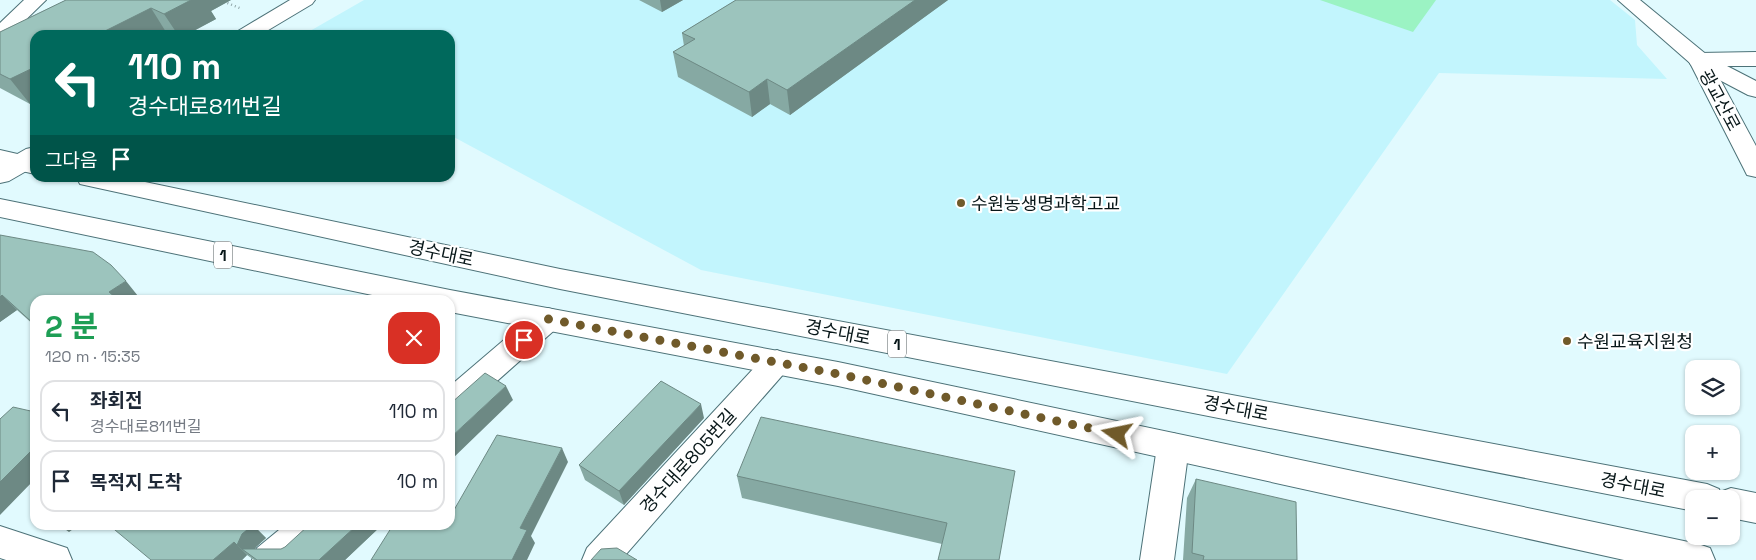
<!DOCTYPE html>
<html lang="ko">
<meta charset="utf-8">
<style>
:root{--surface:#fff;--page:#f2f2f3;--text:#1f2937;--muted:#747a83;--line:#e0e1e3}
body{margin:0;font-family:"Space Grotesk","Noto Sans KR",sans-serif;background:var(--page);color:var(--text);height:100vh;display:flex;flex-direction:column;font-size:19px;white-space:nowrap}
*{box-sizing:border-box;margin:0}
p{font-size:16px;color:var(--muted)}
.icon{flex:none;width:28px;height:28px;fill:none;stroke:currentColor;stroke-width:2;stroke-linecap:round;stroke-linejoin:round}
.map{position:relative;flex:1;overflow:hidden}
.sheet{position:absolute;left:30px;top:295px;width:425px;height:235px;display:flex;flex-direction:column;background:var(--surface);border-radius:15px;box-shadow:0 1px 4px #0004}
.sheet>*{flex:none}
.banner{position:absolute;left:30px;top:30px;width:425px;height:152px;border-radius:15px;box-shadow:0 1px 4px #0004;background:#00695c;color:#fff;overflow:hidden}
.tools{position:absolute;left:1685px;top:360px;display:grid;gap:10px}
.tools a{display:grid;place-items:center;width:55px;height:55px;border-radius:10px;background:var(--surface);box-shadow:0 1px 4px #0004;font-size:25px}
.pin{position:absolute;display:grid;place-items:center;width:42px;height:42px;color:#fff;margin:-21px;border:2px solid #fff;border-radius:50%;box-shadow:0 1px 5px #0007}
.me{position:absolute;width:55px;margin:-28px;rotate:282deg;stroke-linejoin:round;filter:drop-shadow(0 0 4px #0008)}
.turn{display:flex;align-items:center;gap:18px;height:105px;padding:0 15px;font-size:22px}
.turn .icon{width:65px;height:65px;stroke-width:2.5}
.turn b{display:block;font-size:35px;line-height:42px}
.then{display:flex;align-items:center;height:48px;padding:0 15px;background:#0003;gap:10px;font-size:19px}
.round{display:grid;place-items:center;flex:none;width:52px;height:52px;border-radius:15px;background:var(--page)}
.headline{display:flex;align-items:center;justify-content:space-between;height:85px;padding:0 15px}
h1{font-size:30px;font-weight:700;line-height:38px;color:#1e9e55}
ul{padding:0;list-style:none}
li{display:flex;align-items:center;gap:15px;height:62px;margin:0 10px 8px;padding:0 5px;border:2px solid var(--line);border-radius:15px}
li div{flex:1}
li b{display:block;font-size:19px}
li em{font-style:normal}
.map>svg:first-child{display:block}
</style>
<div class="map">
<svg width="1756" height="560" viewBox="0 0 1756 560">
<rect width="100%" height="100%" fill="#e1fafe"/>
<path fill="#c2f5fd" d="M 364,0 L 1610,0 L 1635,20 L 1637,45 L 1667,79 L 1439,73 L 1227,374 L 701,270 L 450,135 L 450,35 L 303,35 Z"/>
<path fill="#9bf3c3" d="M 1320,0 L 1436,0 L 1413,32 Z"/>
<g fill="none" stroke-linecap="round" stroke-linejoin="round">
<g stroke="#4d7278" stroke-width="2">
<path id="street" d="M 24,0 L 46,0 L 7,38 L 0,40 L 0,23 Z
M 1756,52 L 1756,66 L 1727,66 L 1756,81 L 1756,97 L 1748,95 L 1691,65 L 1688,60 L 1691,55 L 1699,53 Z
M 548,308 L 558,311 L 562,319 L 558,327 L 461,413 L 450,417 L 450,386 L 538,311 Z
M 777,350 L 787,354 L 792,362 L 787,370 L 621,560 L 582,560 L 587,548 L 767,354 Z
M 1173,433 L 1184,437 L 1189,447 L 1174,560 L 1140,560 L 1157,447 L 1162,437 Z
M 285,525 L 327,525 L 322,536 L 294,560 L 252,560 L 257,548 Z
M 0,526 L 67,548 L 72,560 L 6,560 L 0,558 Z"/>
</g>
<g stroke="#4d7278" stroke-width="2">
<path id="secondary" d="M 290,0 L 315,0 L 312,4 L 260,35 L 234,35 L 238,31 Z
M 1618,0 L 1640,0 L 1707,55 L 1756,146 L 1756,177 L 1747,175 L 1744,169 L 1690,63 Z
M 35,147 L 35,166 L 9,181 L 0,183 L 0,164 L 26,149 Z"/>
</g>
<g stroke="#4d7278" stroke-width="2">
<path id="primary" d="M 0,150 L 35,158 L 35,174 L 0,166 Z
M 77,178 L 126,178 L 560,269 L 1707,484 L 1719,489 L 1720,492 L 1731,488 L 1756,493 L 1756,523 L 1731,518 L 1731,499 L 1694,499 L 1694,511 L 560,289 L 89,186 L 80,184 Z
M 0,199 L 450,290 L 838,362 L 1698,544 L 1710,548 L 1715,560 L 1624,560 L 838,386 L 450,312 L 450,300 L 396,300 L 0,217 Z"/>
</g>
<path stroke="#8ea3a6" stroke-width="2.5" stroke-dasharray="1 3" stroke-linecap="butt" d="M 220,0 L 242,9"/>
<use href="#street" fill="#fff" fill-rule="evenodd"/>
<use href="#secondary" fill="#fff" fill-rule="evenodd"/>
<use href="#primary" fill="#fff" fill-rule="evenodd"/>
</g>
<path fill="#86a9a3" d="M 66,0 L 231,0 L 211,11 L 216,19 L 186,35 L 172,35 L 166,32 L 30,104 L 0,88 L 0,32 Z
M 639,0 L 683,0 L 662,12 Z
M 736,0 L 948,0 L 790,115 L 770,104 L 752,117 L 678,77 L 673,52 L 684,46 L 682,33 Z
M 0,235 L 138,296 L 131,300 L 35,300 L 35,326 L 17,310 L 0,322 Z
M 704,418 L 624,505 L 585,480 L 579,465 Z
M 1015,471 L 942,544 L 742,498 L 737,476 Z
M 1196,479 L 1297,560 L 1183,560 L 1187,498 Z
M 382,525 L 345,560 L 254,560 L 247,555 L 242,560 L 151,560 L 256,528 L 266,538 L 256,547 L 255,549 L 281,549 Z"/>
<path fill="#6d8984" d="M 191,0 L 231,0 L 211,11 L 216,19 L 186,35 L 178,35 L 164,14 Z
M 660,0 L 683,0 L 662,12 Z
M 915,0 L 948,0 L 790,115 L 787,90 Z
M 151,8 L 166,32 L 161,35 L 97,35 Z
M 35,67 L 35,102 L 30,104 L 10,79 Z
M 767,79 L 770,104 L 752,117 L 749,92 Z
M 126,281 L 138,296 L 131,300 L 113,300 L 109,292 Z
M 2,295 L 17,310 L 0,322 L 0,297 Z
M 506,386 L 513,400 L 450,461 L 450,438 Z
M 701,404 L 704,418 L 624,505 L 619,491 Z
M 35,447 L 35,479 L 0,515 L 0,482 Z
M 562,448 L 568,462 L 531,536 L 535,543 L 527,560 L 512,560 L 520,528 Z
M 59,525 L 79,525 L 69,532 Z
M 249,525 L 260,525 L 256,528 L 266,538 L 256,547 L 252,556 L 242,549 L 251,558 L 237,545 L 242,534 Z
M 357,525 L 382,525 L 345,560 L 319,560 Z
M 234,542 L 247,555 L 242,560 L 213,560 Z"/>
<path fill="#9cc4bd" stroke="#6d8984" d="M 66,0 L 191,0 L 164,14 L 151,8 L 97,35 L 35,35 L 35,67 L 10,79 L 0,74 L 0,32 Z
M 736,0 L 915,0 L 787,90 L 767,79 L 749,92 L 673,52 L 695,39 L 682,33 Z
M 0,235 L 93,252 L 111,265 L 126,281 L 109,292 L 116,298 L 113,300 L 35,300 L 35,325 L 2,295 L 0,297 Z
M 485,373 L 506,386 L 450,438 L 450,404 Z
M 661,381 L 701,404 L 619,491 L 579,465 Z
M 13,407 L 35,412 L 35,447 L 0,482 L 0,419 Z
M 761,417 L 1015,471 L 999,560 L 938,560 L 947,523 L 737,476 Z
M 497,435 L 562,448 L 520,528 L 527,530 L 512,560 L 371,560 L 393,525 L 450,525 L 450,509 L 454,510 Z
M 1196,479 L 1296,502 L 1297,560 L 1203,560 L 1204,556 L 1192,553 Z
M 109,525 L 253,525 L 242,534 L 237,545 L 234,542 L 213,560 L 151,560 Z
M 309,525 L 357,525 L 319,560 L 257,560 L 242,549 L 281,549 L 285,547 Z
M 617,548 L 637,560 L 591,560 L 601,549 Z"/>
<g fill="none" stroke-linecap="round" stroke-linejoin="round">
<path stroke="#705a2a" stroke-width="9" stroke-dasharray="0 16.2" d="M 524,340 L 548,319 L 838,374 L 1117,434"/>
</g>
<g fill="#705a2a" stroke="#fff" stroke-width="2">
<circle cx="961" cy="203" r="5"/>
<circle cx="1567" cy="341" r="5"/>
</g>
<g text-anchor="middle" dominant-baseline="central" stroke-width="4.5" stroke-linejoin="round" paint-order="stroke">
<g fill="#fff" stroke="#525d5e" stroke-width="1">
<rect x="214" y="241.5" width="18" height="27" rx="4"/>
<rect x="888" y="330.5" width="18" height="27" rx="4"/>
</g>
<g font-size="16" font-weight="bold" fill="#081719">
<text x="223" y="255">1</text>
<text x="897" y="344">1</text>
</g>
<g font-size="18" fill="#081719" stroke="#fff">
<text transform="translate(1720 100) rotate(62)">광교산로</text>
<text transform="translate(441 253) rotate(12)">경수대로</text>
<text transform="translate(838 332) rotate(11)">경수대로</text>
<text transform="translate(1236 408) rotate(11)">경수대로</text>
<text transform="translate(688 461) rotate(-48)">경수대로805번길</text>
<text transform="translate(1633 485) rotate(11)">경수대로</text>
</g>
<g font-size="18" fill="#081719" stroke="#fff" text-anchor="start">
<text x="971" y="203">수원농생명과학고교</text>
<text x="1577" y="341">수원교육지원청</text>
</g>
</g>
</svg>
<div class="tools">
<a><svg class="icon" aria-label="layers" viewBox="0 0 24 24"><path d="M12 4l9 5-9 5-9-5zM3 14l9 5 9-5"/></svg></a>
<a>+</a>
<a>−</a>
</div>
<div class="pin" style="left:524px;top:340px;background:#d93025"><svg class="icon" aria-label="arrive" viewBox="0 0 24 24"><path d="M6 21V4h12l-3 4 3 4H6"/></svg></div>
<svg class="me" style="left:1117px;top:434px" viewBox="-20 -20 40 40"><path d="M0-17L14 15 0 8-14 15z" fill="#705a2a" stroke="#fff" stroke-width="4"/></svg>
<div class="banner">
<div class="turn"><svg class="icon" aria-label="left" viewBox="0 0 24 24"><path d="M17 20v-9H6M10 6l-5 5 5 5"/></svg><div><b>110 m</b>경수대로811번길</div></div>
<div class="then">그다음<svg class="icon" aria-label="arrive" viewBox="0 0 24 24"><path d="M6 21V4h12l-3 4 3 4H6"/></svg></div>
</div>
<section class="sheet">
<div class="headline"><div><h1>2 분</h1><p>120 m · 15:35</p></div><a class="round" style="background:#d93025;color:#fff"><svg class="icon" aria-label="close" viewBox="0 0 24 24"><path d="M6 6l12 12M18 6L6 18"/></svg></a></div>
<ul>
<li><svg class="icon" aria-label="left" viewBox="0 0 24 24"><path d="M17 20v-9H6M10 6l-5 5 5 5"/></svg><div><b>좌회전</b><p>경수대로811번길</p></div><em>110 m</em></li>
<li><svg class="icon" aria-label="arrive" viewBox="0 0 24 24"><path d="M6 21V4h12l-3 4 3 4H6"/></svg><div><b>목적지 도착</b></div><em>10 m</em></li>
</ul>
</section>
</div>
